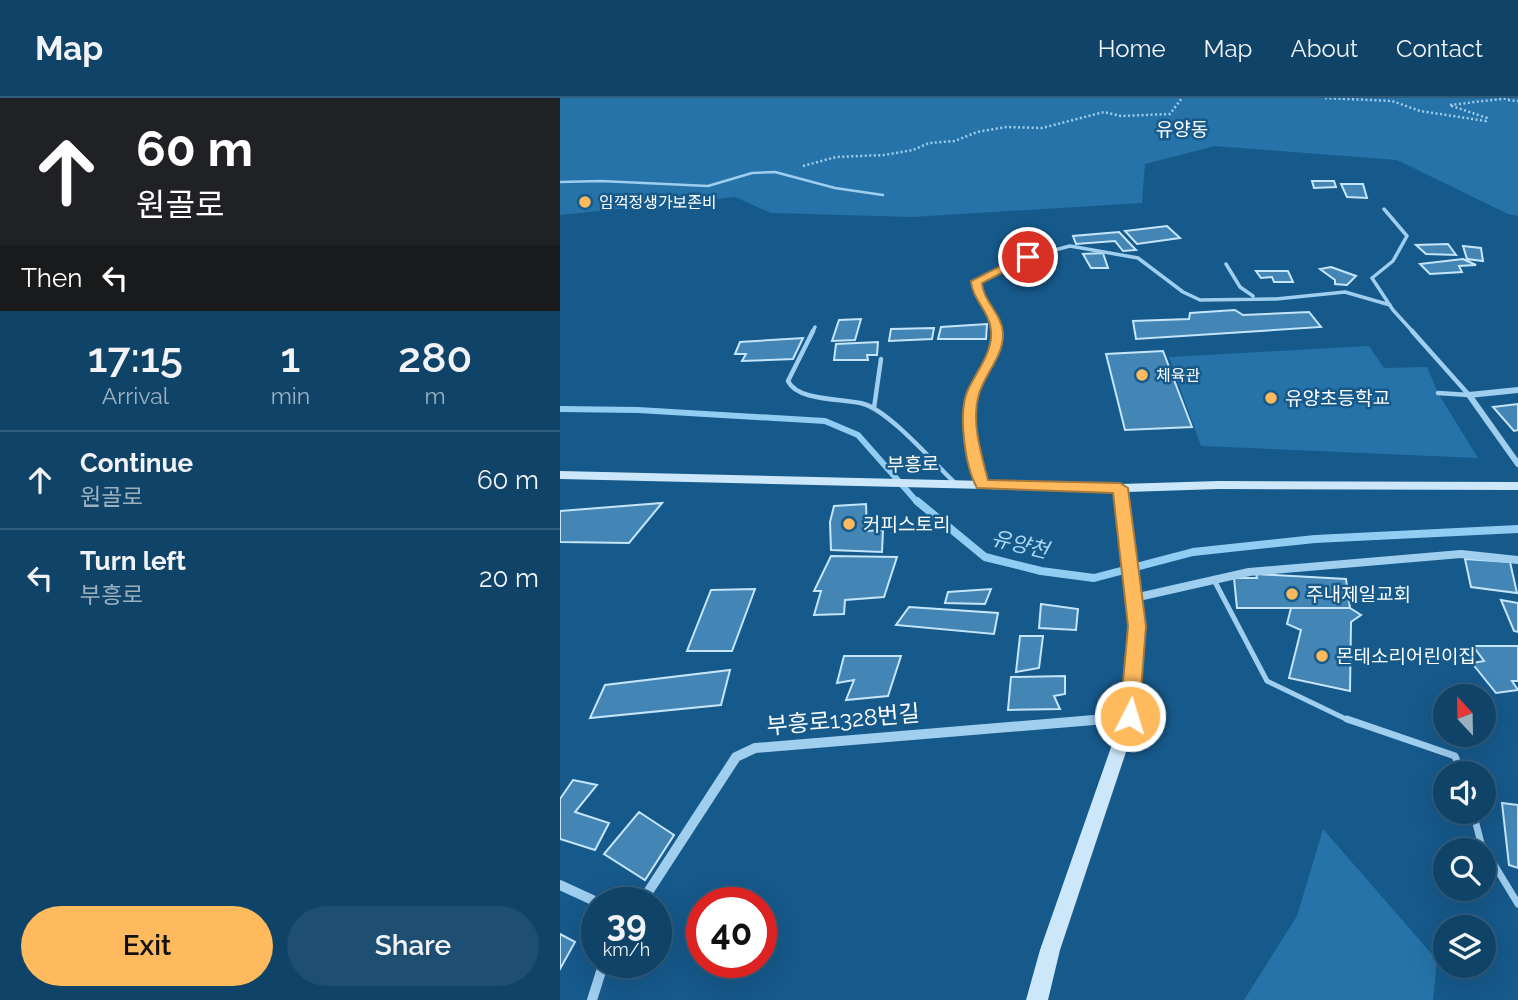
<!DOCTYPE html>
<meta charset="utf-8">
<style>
:root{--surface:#104368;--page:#1e4e71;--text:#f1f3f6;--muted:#9cb0c0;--line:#305c7c;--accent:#ffba5d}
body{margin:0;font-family:Raleway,"Noto Sans KR",sans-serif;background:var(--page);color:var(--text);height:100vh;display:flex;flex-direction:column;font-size:26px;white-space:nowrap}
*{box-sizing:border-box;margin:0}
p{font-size:23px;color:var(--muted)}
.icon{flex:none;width:38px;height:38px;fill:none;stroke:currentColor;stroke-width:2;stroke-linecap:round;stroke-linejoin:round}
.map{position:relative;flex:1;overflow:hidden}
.side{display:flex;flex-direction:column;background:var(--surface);width:560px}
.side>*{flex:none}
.banner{background:#202124;color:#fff;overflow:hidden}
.needle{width:46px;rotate:338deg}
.controls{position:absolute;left:873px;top:586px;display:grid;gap:14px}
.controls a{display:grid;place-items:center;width:63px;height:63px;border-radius:50%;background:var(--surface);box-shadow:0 7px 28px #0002,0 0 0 2px var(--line);font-size:35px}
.speed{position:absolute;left:21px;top:789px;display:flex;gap:14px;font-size:35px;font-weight:700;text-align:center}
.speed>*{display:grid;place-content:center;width:91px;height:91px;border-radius:50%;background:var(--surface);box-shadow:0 7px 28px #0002,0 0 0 2px var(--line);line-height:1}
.speed small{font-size:18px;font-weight:400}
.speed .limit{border:10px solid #d22;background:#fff;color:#111}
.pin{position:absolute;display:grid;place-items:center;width:60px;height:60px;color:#fff;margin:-30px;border:4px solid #fff;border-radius:50%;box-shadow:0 2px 7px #0007}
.me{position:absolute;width:77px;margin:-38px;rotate:5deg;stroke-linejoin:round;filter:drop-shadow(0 0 5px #0008)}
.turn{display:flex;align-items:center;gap:24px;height:147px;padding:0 21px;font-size:32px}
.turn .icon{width:91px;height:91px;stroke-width:2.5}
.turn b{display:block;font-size:49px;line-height:60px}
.then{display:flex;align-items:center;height:66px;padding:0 21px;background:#0003;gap:14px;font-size:26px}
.eta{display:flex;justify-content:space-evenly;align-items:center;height:119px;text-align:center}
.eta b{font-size:42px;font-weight:600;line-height:49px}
.button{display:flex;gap:14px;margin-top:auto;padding:14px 21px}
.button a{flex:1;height:80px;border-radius:42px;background:var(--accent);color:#111;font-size:28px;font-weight:600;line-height:80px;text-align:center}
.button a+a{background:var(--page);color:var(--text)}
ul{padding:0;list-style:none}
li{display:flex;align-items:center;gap:21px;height:98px;padding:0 21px;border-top:2px solid var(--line)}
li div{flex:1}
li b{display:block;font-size:26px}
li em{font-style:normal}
header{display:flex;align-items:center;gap:42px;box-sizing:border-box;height:98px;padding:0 35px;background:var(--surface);border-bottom:2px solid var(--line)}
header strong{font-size:33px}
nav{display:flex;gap:38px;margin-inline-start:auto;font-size:24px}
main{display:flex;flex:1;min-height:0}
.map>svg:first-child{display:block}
</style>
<header>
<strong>Map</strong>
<nav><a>Home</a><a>Map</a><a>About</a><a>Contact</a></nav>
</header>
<main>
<section class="side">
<div class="banner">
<div class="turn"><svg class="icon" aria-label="ahead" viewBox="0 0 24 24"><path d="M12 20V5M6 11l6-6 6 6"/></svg><div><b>60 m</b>원골로</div></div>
<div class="then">Then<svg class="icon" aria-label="left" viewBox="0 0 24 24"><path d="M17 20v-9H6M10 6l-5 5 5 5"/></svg></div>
</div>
<div class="eta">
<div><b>17:15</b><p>Arrival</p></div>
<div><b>1</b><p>min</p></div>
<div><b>280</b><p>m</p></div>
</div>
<ul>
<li><svg class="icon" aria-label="ahead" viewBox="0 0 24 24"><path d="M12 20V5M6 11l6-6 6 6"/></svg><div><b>Continue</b><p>원골로</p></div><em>60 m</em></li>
<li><svg class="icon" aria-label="left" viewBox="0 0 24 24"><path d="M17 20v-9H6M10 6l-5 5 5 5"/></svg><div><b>Turn left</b><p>부흥로</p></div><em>20 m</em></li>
</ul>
<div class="button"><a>Exit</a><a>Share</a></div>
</section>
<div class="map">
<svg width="958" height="902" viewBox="0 0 958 902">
<rect width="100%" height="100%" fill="#16598b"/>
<path fill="#2573a8" d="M 0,0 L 958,0 L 958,118 L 948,116 L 837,62 L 655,48 L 585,66 L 582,105 L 352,119 L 211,115 L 175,99 L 0,117 Z
M 809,248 L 824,270 L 867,269 L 878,295 L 918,360 L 641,348 L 609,259 Z
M 763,731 L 877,862 L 873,902 L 684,902 L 737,818 Z"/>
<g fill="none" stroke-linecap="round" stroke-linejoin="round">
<path stroke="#91ccf2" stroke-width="6" d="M 0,311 L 78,312 L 265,323 L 298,337 L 358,405"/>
<path stroke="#91ccf2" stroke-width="8" d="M 357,403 L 425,459 L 481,473 L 534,480 L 633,454 L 755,441 L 958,431"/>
</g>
<path fill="#4386b6" stroke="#c5e5fb" stroke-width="2" d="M 752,83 L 774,83 L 776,89 L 754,90 Z
M 781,86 L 803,86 L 807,100 L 787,99 Z
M 607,128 L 620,140 L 577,146 L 565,133 Z
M 559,134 L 576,152 L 563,153 L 555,143 L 516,146 L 513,138 Z
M 888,146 L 896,157 L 866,156 L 856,147 Z
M 903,148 L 921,150 L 923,163 L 907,161 Z
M 543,155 L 548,170 L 531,170 L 523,156 Z
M 903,161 L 916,167 L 899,168 L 902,174 L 870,176 L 860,166 Z
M 771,169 L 796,178 L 787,187 L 775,186 L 775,182 L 760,171 Z
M 696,173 L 728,173 L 733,184 L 714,184 L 712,179 L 701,180 Z
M 675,212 L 683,217 L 749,214 L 761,229 L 576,241 L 573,223 L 629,221 L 630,215 Z
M 301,221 L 295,242 L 272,243 L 279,222 Z
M 427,226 L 426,241 L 378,241 L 381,229 Z
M 374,230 L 372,241 L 329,243 L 331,231 Z
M 243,240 L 233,261 L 182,263 L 186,256 L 175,256 L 180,244 Z
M 318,244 L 317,257 L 307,257 L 308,262 L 274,262 L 276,246 Z
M 603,253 L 632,329 L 565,332 L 546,256 Z
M 958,306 L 958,332 L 954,333 L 933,309 Z
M 102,405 L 69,445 L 0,444 L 0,413 Z
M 306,406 L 307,433 L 323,432 L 322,454 L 271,452 L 270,424 L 274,408 Z
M 271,458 L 337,459 L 324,499 L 285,502 L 284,516 L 254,517 L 261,493 L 254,493 Z
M 905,461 L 950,464 L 957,495 L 911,489 Z
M 696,476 L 786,481 L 790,510 L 677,510 L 674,480 L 697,480 Z
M 195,491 L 172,553 L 127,553 L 151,492 Z
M 431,491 L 425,506 L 385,505 L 388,494 Z
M 941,502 L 958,505 L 958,534 L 954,533 Z
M 481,506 L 518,511 L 516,532 L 479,530 Z
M 349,509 L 438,515 L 434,536 L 336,527 Z
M 731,510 L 790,510 L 801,517 L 791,524 L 790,593 L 729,580 L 741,532 L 727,526 Z
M 460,538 L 483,538 L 479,570 L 456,574 Z
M 913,548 L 958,548 L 958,583 L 952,583 L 958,592 L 936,595 L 912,565 L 924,563 Z
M 284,558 L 341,558 L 328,598 L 286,602 L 294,582 L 277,585 Z
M 170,572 L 161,607 L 30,620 L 45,587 Z
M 505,578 L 505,596 L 494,598 L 500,611 L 448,612 L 451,579 Z
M 13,682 L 37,687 L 15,714 L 49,725 L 35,752 L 0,741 L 0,701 Z
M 942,705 L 958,707 L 958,770 L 949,767 Z
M 79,714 L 114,737 L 85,782 L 44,756 Z
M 0,836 L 15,844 L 0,871 Z"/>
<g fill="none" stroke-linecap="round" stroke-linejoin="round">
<path stroke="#9fceef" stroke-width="2.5" stroke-dasharray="2 2.5" stroke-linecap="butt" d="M 765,0 L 832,3 L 860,13 L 926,23 L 927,20 L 889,7
M 948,2 L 958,3
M 890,7 L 949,0
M 243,68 L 276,59 L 324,57 L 353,52 L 369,45 L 395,43 L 417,34 L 446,29 L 482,30 L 544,14 L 561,18 L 610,16 L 622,0"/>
<path stroke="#9fceef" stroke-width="2.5" d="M 0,84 L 41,83 L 148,88 L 192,75 L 215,74 L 275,90 L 323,97"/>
<path stroke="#9fceef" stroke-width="3.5" d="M 824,111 L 847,138 L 833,163 L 812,180 L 833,212 L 854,235
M 666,166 L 680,189 L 693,198
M 252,235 L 255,229
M 437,235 L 416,183 L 468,159 L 510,148 L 578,160 L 623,194 L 640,202 L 716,201 L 785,194 L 830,207"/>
<path stroke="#9fceef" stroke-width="4.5" d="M 253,233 L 228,283 C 238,304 284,300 304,306 C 330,314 374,365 395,385
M 852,233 L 909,297
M 878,295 L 909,297
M 314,310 L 321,261
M 422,387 C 414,357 402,319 415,289 C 423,270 437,255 437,233"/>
<path stroke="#9fceef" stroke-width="5" d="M 654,482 L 707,583 L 790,623"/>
<path stroke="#9fceef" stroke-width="7" d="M 787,621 L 895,658 L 902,676
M 913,714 L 921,745 L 958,806"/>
<path stroke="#9fceef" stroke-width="6" d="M 909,297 L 958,366
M 909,297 L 958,292"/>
<path stroke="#9fceef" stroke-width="8" d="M 574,500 L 689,474 L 901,456 L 958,462
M 525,623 L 568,619"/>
<path stroke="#9fceef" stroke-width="10" d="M 0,787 L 39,805
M 81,805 L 176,659 L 195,650 L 546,621
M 32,902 L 44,864"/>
<path fill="#cde7fa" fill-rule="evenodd" d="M 0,373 L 560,386 L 659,383 L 958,384 L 958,392 L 659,391 L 567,394 L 585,528 L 578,618 L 500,852 L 488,902 L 466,902 L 480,852 L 562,618 L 569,528 L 554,394 L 0,381 Z"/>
</g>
<path fill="#ffba5d" stroke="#a6793c" stroke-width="2" d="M 464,156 L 473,159 L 422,185 C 423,203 442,216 443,235 C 444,258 425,275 419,296 C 411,324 421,355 428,382 L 560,385 L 568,390 L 586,528 L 579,618 L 577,624 L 570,627 L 563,624 L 560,618 L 568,528 L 553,395 L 417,390 C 405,368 398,317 407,294 C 415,275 433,255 431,233 C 430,214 412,201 411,183 Z"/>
<g fill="#ffba5d" stroke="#16598b" stroke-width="2.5">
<circle cx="25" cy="104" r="7"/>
<circle cx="582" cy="277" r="7"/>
<circle cx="711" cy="300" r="7"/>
<circle cx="289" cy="426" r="7"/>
<circle cx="732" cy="496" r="7"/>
<circle cx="762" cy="558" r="7"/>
</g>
<g text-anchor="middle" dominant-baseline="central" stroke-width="5" stroke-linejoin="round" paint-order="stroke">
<g font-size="16" fill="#fff" stroke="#16598b" text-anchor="start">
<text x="39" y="104">임꺽정생가보존비</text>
<text x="596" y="277">체육관</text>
</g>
<g font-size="19" fill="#fff" stroke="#16598b">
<text x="622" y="31">유양동</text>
</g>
<g font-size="19" fill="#fff" stroke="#16598b" text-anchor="start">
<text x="725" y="300">유양초등학교</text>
<text x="303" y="426">커피스토리</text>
<text x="746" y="496">주내제일교회</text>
<text x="776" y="558">몬테소리어린이집</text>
</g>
<g font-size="19" fill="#fff" stroke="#16598b">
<text transform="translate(353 366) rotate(-1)">부흥로</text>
</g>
<g font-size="21" font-style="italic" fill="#abd8f6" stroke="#16598b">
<text transform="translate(460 446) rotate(14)">유양천</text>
</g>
<g font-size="23" fill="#fff" stroke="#16598b">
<text transform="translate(283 621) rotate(-5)">부흥로1328번길</text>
</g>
</g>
</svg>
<div class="controls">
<a><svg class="needle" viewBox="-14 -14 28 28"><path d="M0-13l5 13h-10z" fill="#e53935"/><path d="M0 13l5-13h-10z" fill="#9cb0c0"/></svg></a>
<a><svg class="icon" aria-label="sound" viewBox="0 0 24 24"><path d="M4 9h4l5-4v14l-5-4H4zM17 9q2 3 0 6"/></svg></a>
<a><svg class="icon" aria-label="search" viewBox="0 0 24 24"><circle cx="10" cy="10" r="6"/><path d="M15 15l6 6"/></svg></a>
<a><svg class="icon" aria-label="layers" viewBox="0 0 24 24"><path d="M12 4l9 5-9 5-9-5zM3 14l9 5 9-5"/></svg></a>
</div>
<div class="speed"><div>39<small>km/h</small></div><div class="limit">40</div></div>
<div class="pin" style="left:468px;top:159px;background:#d93025"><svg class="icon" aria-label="arrive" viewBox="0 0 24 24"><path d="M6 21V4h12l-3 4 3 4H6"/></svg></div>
<svg class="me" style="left:570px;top:618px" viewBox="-20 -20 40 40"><circle r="17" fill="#ffba5d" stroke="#fff" stroke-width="3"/><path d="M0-11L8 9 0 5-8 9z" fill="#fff"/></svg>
</div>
</main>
